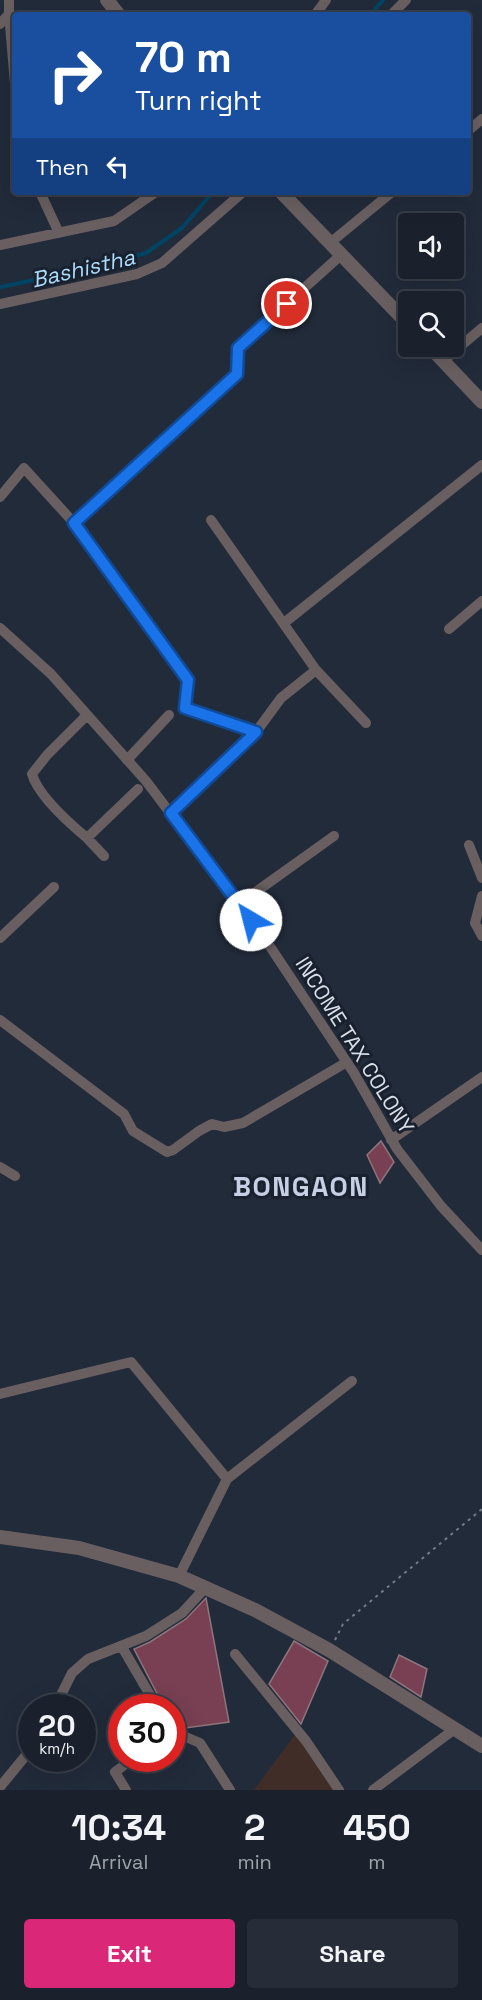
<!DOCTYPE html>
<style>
:root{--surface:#1a202c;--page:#272d38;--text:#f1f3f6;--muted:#9fa3a9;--line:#383e48;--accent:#db2777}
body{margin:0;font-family:"Space Grotesk",sans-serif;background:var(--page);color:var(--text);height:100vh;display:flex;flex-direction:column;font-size:22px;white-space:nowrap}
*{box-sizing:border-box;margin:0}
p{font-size:20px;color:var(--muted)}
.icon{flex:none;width:33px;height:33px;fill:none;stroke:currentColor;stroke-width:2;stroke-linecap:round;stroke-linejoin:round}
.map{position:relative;height:1790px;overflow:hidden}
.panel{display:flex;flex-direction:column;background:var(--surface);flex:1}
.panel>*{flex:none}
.hud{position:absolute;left:12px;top:12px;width:459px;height:183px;border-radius:6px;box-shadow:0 6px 24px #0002,0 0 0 2px var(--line);background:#1a4fa0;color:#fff;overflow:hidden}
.controls{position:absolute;left:398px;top:213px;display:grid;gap:12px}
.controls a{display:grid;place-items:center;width:66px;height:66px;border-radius:6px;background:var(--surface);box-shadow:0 6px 24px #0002,0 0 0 2px var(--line);font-size:30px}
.speed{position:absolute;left:18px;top:1694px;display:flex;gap:12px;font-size:30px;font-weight:700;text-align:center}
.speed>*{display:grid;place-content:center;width:78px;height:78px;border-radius:50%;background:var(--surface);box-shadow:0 6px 24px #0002,0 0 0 2px var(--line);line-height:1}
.speed small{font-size:15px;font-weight:400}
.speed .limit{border:9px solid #d22;background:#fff;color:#111}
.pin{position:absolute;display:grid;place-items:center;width:51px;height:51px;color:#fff;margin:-26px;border:3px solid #fff;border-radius:50%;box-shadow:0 2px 6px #0007}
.me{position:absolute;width:66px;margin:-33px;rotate:323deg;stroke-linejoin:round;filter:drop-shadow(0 0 4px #0008)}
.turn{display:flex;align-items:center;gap:21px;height:126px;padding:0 24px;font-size:27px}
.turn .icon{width:78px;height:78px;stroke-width:2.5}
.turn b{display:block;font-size:42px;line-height:51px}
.then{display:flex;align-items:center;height:57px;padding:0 24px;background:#0003;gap:12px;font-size:22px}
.eta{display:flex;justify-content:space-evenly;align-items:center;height:102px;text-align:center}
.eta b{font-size:36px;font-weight:800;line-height:42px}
.cta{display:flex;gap:12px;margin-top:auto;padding:12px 24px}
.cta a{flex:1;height:69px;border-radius:6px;background:var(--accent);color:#fff;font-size:24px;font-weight:800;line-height:69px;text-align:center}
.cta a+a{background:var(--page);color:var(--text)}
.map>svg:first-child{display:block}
</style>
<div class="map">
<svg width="482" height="1790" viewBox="0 0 482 1790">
<rect width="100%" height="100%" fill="#222b3a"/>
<path fill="#402d28" d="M 299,1729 L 339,1790 L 254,1790 Z"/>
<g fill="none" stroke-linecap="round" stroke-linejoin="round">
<path stroke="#004464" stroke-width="4" d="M 370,15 L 383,0
M 0,287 L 79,271 L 146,253 L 182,228 L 213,192"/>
</g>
<path fill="#784052" stroke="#8c757b" stroke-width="1.5" d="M 381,1141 L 394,1162 L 380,1183 L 367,1155 Z
M 206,1598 L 229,1722 L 185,1728 L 172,1724 L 172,1707 L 164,1707 L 134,1649 L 150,1642 L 186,1619 Z
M 294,1641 L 328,1661 L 301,1724 L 269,1684 Z
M 399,1655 L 427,1669 L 421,1697 L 390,1677 Z"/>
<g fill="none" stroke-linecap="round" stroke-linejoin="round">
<path stroke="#737b88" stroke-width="2" stroke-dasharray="3 4.5" stroke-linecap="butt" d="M 335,1640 L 343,1624 L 482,1509"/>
<path stroke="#695f60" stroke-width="10" d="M 9,14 L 15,83
M 315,15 L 326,0
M 391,15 L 406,0
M 0,24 L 9,14 L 9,0
M 468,131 L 482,119
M 40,192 L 59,233
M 330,243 L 392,192
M 0,245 L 114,221 L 156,192
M 0,304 L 137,274 L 162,263 L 243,192
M 443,361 L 482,328
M 0,497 L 24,468 L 74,523 L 188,680 L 185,708 L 256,732
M 74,523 L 237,373 L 238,348 L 342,254
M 284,623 L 482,465
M 0,628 L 51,674 L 146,781 L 263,936 L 354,1073 L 397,1149 L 441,1206 L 482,1250
M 449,629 L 482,601
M 316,670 L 366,723
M 87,715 L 47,755 L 32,774 C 38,795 69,823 87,838 L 138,789
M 127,760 L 169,715
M 171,814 L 256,732 L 281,698 L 316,670 L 211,520
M 87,838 L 104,856
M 469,845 L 482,878
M 482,896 L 475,923 L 482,936
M 239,904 L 334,836
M 0,938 L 54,887
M 0,1020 L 124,1114 L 133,1131 L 167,1152 L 173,1150 L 199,1131 L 212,1124 L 224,1127 L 243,1123 L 347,1062
M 391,1140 L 482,1077
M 0,1167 L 15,1176
M 0,1394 L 131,1362 L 227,1479 L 179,1576
M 227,1479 L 352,1381
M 122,1647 L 157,1707
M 235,1654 L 306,1741 L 339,1790
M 55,1707 L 72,1673 L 88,1659 L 146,1636 L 182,1613 L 205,1588
M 172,1731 L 200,1743 L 230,1790
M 0,1787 L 32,1748
M 126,1790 L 115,1772 L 134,1758
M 373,1790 L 456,1728"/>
<path stroke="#695f60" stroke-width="14" d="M 107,0 L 119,15
M 281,192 L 408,324
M 429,346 L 482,402
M 0,1537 L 79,1548 L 179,1576 L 255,1610 L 329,1650 L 482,1746"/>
</g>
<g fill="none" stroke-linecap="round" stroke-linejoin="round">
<g stroke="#114b97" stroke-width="15">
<path id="route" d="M 251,920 L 171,813 L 256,732 L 185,708 L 188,680 L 74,523 L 237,374 L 238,348 L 287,304"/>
</g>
<use href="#route" stroke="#1a73e8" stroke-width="10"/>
</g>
<g text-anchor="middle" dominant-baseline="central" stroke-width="6" stroke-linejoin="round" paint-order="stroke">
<g font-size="21" fill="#dae0ea" stroke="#19212f">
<text transform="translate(355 1045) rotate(58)">INCOME TAX COLONY</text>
</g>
<g font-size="22" font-style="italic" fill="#acdcfc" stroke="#19212f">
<text transform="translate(83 268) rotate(-13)">Bashistha</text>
</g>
<g font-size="27" font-weight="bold" letter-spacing="1.5" fill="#c5d0e4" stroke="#19212f">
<text x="301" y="1186">BONGAON</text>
</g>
</g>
</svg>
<div class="controls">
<a><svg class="icon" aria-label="sound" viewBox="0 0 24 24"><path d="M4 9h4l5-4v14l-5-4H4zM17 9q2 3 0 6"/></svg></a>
<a><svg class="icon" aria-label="search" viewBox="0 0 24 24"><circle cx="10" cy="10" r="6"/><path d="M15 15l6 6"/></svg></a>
</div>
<div class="speed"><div>20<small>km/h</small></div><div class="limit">30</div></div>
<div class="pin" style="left:287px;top:304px;background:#d93025"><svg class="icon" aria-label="arrive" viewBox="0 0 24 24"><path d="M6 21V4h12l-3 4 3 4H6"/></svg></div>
<svg class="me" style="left:251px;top:920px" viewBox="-20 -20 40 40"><circle r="19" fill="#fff"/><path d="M0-13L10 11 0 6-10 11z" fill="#1a73e8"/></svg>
<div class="hud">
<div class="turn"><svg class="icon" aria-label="right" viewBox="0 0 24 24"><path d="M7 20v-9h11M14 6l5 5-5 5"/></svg><div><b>70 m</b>Turn right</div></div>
<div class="then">Then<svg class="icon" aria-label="left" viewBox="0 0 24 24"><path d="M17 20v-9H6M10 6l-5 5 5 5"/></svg></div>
</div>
</div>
<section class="panel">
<div class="eta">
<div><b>10:34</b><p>Arrival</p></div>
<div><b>2</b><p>min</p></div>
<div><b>450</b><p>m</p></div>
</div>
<div class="cta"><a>Exit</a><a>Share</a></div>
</section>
